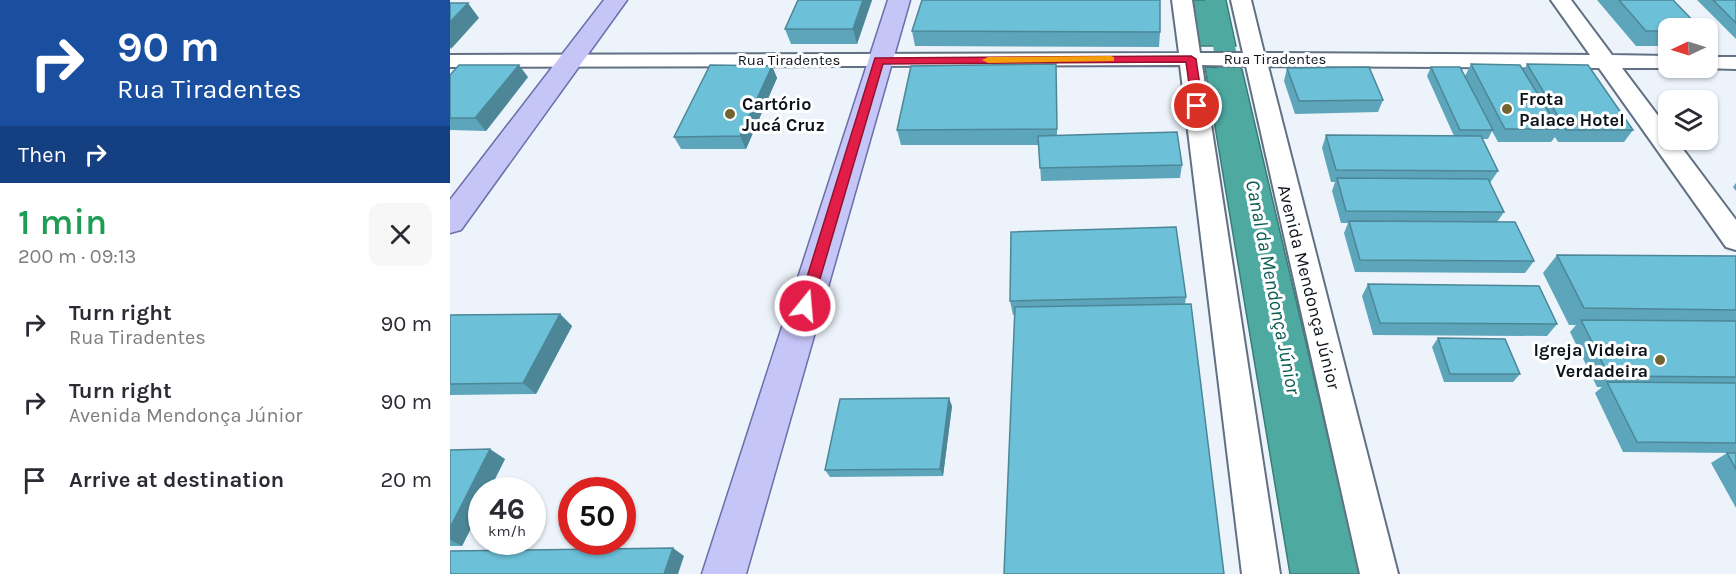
<!DOCTYPE html>
<meta charset="utf-8">
<style>
:root{--surface:#fff;--page:#f7f7f7;--text:#2b2b33;--muted:#7c7c81}
body{margin:0;font-family:Karla,sans-serif;background:var(--page);color:var(--text);height:100vh;display:flex;flex-direction:column;font-size:22px;white-space:nowrap}
*{box-sizing:border-box;margin:0}
p{font-size:20px;color:var(--muted)}
.icon{flex:none;width:33px;height:33px;fill:none;stroke:currentColor;stroke-width:2;stroke-linecap:round;stroke-linejoin:round}
.map{position:relative;flex:1;overflow:hidden}
.side{display:flex;flex-direction:column;background:var(--surface);width:450px}
.side>*{flex:none}
.guide{background:#1a4fa0;color:#fff;overflow:hidden}
.needle{width:39px;rotate:266deg}
.buttons{position:absolute;left:1208px;top:18px;display:grid;gap:12px}
.buttons a{display:grid;place-items:center;width:60px;height:60px;border-radius:12px;background:var(--surface);box-shadow:0 2px 4px #0004;font-size:30px}
.speed{position:absolute;left:18px;top:477px;display:flex;gap:12px;font-size:30px;font-weight:700;text-align:center}
.speed>*{display:grid;place-content:center;width:78px;height:78px;border-radius:50%;background:var(--surface);box-shadow:0 2px 4px #0004;line-height:1}
.speed small{font-size:15px;font-weight:400}
.speed .limit{border:9px solid #d22;background:#fff;color:#111}
.pin{position:absolute;display:grid;place-items:center;width:51px;height:51px;color:#fff;margin:-26px;border:3px solid #fff;border-radius:50%;box-shadow:0 2px 6px #0007}
.me{position:absolute;width:66px;margin:-33px;rotate:17deg;stroke-linejoin:round;filter:drop-shadow(0 0 4px #0008)}
.turn{display:flex;align-items:center;gap:21px;height:126px;padding:0 18px;font-size:27px}
.turn .icon{width:78px;height:78px;stroke-width:2.5}
.turn b{display:block;font-size:42px;line-height:51px}
.then{display:flex;align-items:center;height:57px;padding:0 18px;background:#0003;gap:12px;font-size:22px}
.round{display:grid;place-items:center;flex:none;width:63px;height:63px;border-radius:12px;background:var(--page)}
.overview{display:flex;align-items:center;justify-content:space-between;height:102px;padding:0 18px}
h1{font-size:36px;font-weight:600;line-height:45px;color:#1e9e55}
ul{padding:0;list-style:none}
li{display:flex;align-items:center;gap:18px;height:78px;padding:0 18px}
li div{flex:1}
li b{display:block;font-size:22px}
li em{font-style:normal}
main{display:flex;flex:1;min-height:0}
.map>svg:first-child{display:block}
</style>
<main>
<section class="side">
<div class="guide">
<div class="turn"><svg class="icon" aria-label="right" viewBox="0 0 24 24"><path d="M7 20v-9h11M14 6l5 5-5 5"/></svg><div><b>90 m</b>Rua Tiradentes</div></div>
<div class="then">Then<svg class="icon" aria-label="right" viewBox="0 0 24 24"><path d="M7 20v-9h11M14 6l5 5-5 5"/></svg></div>
</div>
<div class="overview"><div><h1>1 min</h1><p>200 m · 09:13</p></div><a class="round"><svg class="icon" aria-label="close" viewBox="0 0 24 24"><path d="M6 6l12 12M18 6L6 18"/></svg></a></div>
<ul>
<li><svg class="icon" aria-label="right" viewBox="0 0 24 24"><path d="M7 20v-9h11M14 6l5 5-5 5"/></svg><div><b>Turn right</b><p>Rua Tiradentes</p></div><em>90 m</em></li>
<li><svg class="icon" aria-label="right" viewBox="0 0 24 24"><path d="M7 20v-9h11M14 6l5 5-5 5"/></svg><div><b>Turn right</b><p>Avenida Mendonça Júnior</p></div><em>90 m</em></li>
<li><svg class="icon" aria-label="arrive" viewBox="0 0 24 24"><path d="M6 21V4h12l-3 4 3 4H6"/></svg><div><b>Arrive at destination</b></div><em>20 m</em></li>
</ul>
</section>
<div class="map">
<svg width="1286" height="574" viewBox="0 0 1286 574">
<rect width="100%" height="100%" fill="#ecf3fb"/>
<path fill="#4ea9a1" stroke="#3a7c78" stroke-width="1.5" d="M 741,0 L 776,0 L 786,46 L 747,46 Z
M 755,67 L 792,69 L 910,574 L 840,574 Z"/>
<g fill="none" stroke-linecap="round" stroke-linejoin="round">
<path fill="#4ea9a1" fill-rule="evenodd" d="M 755,0 L 775,0 L 795,92 L 791,97 L 783,99 L 775,97 L 771,92 Z"/>
<g stroke="#617183" stroke-width="4">
<path id="minor" d="M 722,0 L 742,0 L 750,53 L 793,53 L 781,0 L 801,0 L 814,53 L 1140,55 L 1101,0 L 1121,0 L 1162,55 L 1218,56 L 1218,68 L 1222,68 L 1172,68 L 1218,129 L 1218,140 L 1226,140 L 1286,220 L 1286,250 L 1276,247 L 1149,68 L 818,66 L 948,574 L 910,574 L 796,66 L 752,65 L 830,574 L 792,574 L 730,65 L 0,67 L 0,55 L 729,53 Z
M 1257,57 L 1286,57 L 1286,69 L 1249,68 L 1257,68 Z"/>
</g>
<g stroke="#6c6ea8" stroke-width="3">
<path id="major" d="M 154,0 L 177,0 L 11,230 L 0,233 L 0,200 Z
M 438,0 L 460,0 L 296,574 L 252,574 Z"/>
</g>
<use href="#minor" fill="#fff" fill-rule="evenodd"/>
<use href="#major" fill="#c5c5f8" fill-rule="evenodd"/>
</g>
<path fill="#5da5ba" d="M 422,0 L 407,44 L 341,44 L 335,29 Z
M 1147,0 L 1223,0 L 1218,28 L 1218,46 L 1186,46 Z
M 1247,0 L 1286,0 L 1286,39 Z
M 462,31 L 710,32 L 709,47 L 465,46 Z
M 1021,64 L 1074,70 L 1077,64 L 1183,130 L 1174,142 L 1108,142 L 1105,137 L 1101,142 L 1048,142 L 1042,131 L 1038,139 L 1032,139 L 1048,171 L 1040,183 L 1054,212 L 1047,222 L 1084,261 L 1075,273 L 905,272 L 894,233 L 898,223 L 891,223 L 882,191 L 885,182 L 881,182 L 872,148 L 876,135 L 1004,136 L 977,76 L 981,67 L 1015,76 Z
M 322,66 L 327,78 L 296,149 L 231,149 L 224,137 Z
M 837,68 L 933,100 L 928,112 L 845,114 L 834,81 Z
M 0,75 L 78,77 L 36,131 L 0,130 Z
M 607,79 L 607,136 L 732,165 L 730,178 L 591,181 L 589,145 L 451,145 L 447,130 Z
M 1286,183 L 1286,191 L 1283,187 Z
M 1107,255 L 1286,256 L 1286,453 L 1173,452 L 1145,393 L 1152,387 L 1147,387 L 1120,332 L 1126,325 L 1119,325 L 1093,273 Z
M 918,284 L 1107,324 L 1097,336 L 923,335 L 912,296 Z
M 736,297 L 735,304 L 564,315 L 563,315 L 560,301 Z
M 110,314 L 122,326 L 86,394 L 0,395 L 0,315 Z
M 988,338 L 1070,374 L 1063,382 L 994,382 L 982,347 Z
M 502,406 L 493,476 L 380,477 L 375,470 Z
M 0,450 L 55,459 L 12,546 L 0,546 Z
M 1277,453 L 1286,453 L 1286,508 L 1261,463 Z"/>
<path fill="#4c8697" d="M 413,0 L 422,0 L 407,44 L 403,29 Z
M 18,3 L 29,18 L 1,49 L 0,47 L 0,22 Z
M 69,65 L 78,77 L 36,131 L 25,118 Z
M 322,66 L 327,78 L 296,149 L 290,136 Z
M 110,314 L 122,326 L 86,394 L 73,383 Z
M 499,398 L 502,406 L 493,476 L 490,469 Z
M 40,449 L 55,459 L 39,490 L 32,490 L 32,507 L 12,546 L 0,540 L 0,528 Z
M 223,548 L 234,556 L 228,574 L 214,574 Z"/>
<path fill="#6cc0d8" stroke="#4c8697" stroke-width="1.5" d="M 348,0 L 413,0 L 403,29 L 335,29 Z
M 472,0 L 710,0 L 710,32 L 462,31 Z
M 1169,0 L 1223,0 L 1250,28 L 1218,28 L 1218,31 L 1196,31 Z
M 1263,0 L 1286,0 L 1286,23 Z
M 0,3 L 18,3 L 0,22 Z
M 606,64 L 607,129 L 447,130 L 461,66 Z
M 1021,64 L 1070,65 L 1109,129 L 1055,129 Z
M 1077,64 L 1138,65 L 1183,130 L 1116,130 Z
M 9,65 L 69,65 L 25,118 L 0,118 L 0,75 Z
M 260,65 L 322,66 L 290,136 L 224,137 Z
M 919,67 L 933,100 L 849,101 L 837,68 Z
M 981,67 L 1010,67 L 1043,130 L 1010,130 Z
M 727,132 L 732,165 L 590,168 L 588,136 Z
M 876,135 L 1031,136 L 1048,171 L 886,170 Z
M 887,178 L 1038,179 L 1054,212 L 896,211 Z
M 899,221 L 1065,222 L 1084,261 L 910,260 Z
M 726,227 L 736,297 L 560,301 L 561,232 Z
M 1107,255 L 1286,256 L 1286,310 L 1134,308 Z
M 918,284 L 1089,286 L 1107,324 L 930,323 Z
M 741,304 L 774,574 L 554,574 L 565,307 Z
M 110,314 L 73,383 L 0,384 L 0,315 Z
M 1131,320 L 1286,321 L 1286,377 L 1159,376 Z
M 988,338 L 1055,339 L 1070,374 L 1000,374 Z
M 1157,382 L 1286,383 L 1286,443 L 1187,442 Z
M 499,398 L 490,469 L 375,470 L 390,399 Z
M 40,449 L 0,528 L 0,450 Z
M 1277,453 L 1286,453 L 1286,469 Z
M 223,548 L 214,574 L 0,574 L 0,551 Z"/>
<path fill="#e11d48" stroke="#92132f" stroke-width="1.5" d="M 741,56 L 746,59 L 753,106 L 747,109 L 742,106 L 736,62 L 433,64 L 362,306 L 360,310 L 350,310 L 348,306 L 425,58 Z"/>
<path fill="#f59e0b" d="M 661,56 L 664,57 L 664,61 L 538,63 L 532,60 L 538,57 Z"/>
<g fill="#736330" stroke="#fff" stroke-width="2">
<circle cx="1057" cy="109" r="6"/>
<circle cx="280" cy="114" r="6"/>
<circle cx="1210" cy="360" r="6"/>
</g>
<g text-anchor="middle" dominant-baseline="central" stroke-width="6" stroke-linejoin="round" paint-order="stroke">
<g font-size="15" fill="#0d131a" stroke="#fff">
<text x="825" y="59">Rua Tiradentes</text>
<text x="339" y="60">Rua Tiradentes</text>
</g>
<g font-size="18" font-weight="bold" fill="#0d131a" stroke="#fff" text-anchor="start">
<text x="1069" y="99">Frota<tspan x="1069" dy="21">Palace Hotel</tspan></text>
<text x="292" y="104">Cartório<tspan x="292" dy="21">Jucá Cruz</tspan></text>
<text x="1198" y="350" text-anchor="end">Igreja Videira<tspan x="1198" dy="21">Verdadeira</tspan></text>
</g>
<g font-size="18" fill="#0d131a" stroke="#fff">
<text transform="translate(859 287) rotate(76)">Avenida Mendonça Júnior</text>
</g>
<g font-size="20" font-style="italic" fill="#0b5b55" stroke="#fff">
<text transform="translate(823 287) rotate(79)">Canal da Mendonça Júnior</text>
</g>
</g>
</svg>
<div class="buttons">
<a><svg class="needle" viewBox="-14 -14 28 28"><path d="M0-13l5 13h-10z" fill="#e53935"/><path d="M0 13l5-13h-10z" fill="#7c7c81"/></svg></a>
<a><svg class="icon" aria-label="layers" viewBox="0 0 24 24"><path d="M12 4l9 5-9 5-9-5zM3 14l9 5 9-5"/></svg></a>
</div>
<div class="speed"><div>46<small>km/h</small></div><div class="limit">50</div></div>
<div class="pin" style="left:747px;top:106px;background:#d93025"><svg class="icon" aria-label="arrive" viewBox="0 0 24 24"><path d="M6 21V4h12l-3 4 3 4H6"/></svg></div>
<svg class="me" style="left:355px;top:306px" viewBox="-20 -20 40 40"><circle r="17" fill="#e11d48" stroke="#fff" stroke-width="3"/><path d="M0-11L8 9 0 5-8 9z" fill="#fff"/></svg>
</div>
</main>
